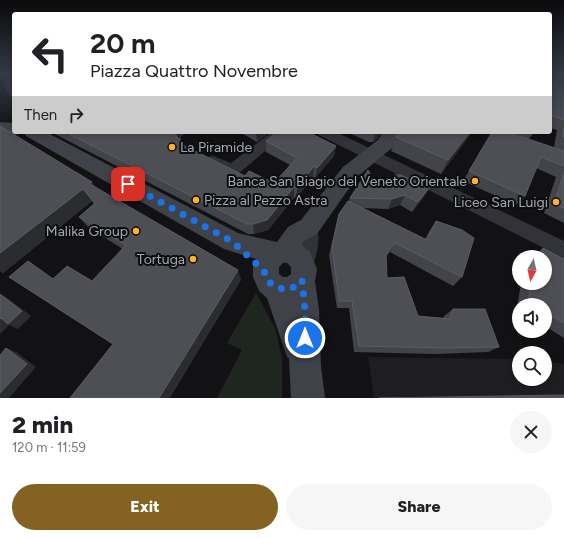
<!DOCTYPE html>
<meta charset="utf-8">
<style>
:root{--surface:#fff;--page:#f6f6f6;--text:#202124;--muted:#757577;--accent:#846322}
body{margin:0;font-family:Figtree,sans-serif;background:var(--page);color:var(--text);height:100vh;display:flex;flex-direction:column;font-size:15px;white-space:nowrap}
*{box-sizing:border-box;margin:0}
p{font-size:13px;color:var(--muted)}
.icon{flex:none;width:22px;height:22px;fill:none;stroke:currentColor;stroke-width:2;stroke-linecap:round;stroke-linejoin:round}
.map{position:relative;height:398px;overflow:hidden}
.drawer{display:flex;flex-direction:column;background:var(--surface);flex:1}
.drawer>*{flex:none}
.top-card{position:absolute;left:12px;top:12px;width:540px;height:122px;border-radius:4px;box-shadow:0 2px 6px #0003;background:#fff;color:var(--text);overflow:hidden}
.needle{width:26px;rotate:188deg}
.controls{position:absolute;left:512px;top:250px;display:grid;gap:8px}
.controls a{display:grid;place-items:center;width:40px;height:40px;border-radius:50%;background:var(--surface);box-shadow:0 2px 6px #0003;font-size:20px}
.pin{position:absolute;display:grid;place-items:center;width:34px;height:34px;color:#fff;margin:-17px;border-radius:8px;box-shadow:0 2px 6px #0006}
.me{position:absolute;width:44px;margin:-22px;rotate:0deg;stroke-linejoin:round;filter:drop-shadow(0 0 3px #0008)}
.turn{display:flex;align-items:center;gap:14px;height:84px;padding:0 12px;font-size:18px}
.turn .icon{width:52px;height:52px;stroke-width:2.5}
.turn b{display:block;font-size:28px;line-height:34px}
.then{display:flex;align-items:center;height:38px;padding:0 12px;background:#0003;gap:8px;font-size:15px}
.round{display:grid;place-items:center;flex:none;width:42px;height:42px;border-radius:21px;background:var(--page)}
.summary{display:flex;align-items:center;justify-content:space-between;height:68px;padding:0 12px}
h1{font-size:24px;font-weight:800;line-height:30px}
.primary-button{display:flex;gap:8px;margin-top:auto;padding:8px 12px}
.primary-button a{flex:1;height:46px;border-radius:24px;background:var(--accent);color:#fff;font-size:16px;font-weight:800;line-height:46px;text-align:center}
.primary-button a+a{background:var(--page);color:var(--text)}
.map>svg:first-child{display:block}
</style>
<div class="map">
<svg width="564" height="398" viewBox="0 0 564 398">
<rect width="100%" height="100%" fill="#121214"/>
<path fill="#1e1e21" d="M 368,357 L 519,359 L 519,379 L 545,379 L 545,361 L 564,364 L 564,398 L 374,398 Z"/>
<path fill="#1e261f" d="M 256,293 L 275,328 L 282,357 L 282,398 L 217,398 L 242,350 L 227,343 Z"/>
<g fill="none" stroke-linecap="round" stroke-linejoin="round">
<path fill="#323339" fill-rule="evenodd" d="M 0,74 L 12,74 L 14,75 L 14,97 L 10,96 C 6,91 4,85 4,79 Z
M 272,132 L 288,132 L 238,174 C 228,177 210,169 205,161 L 208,157 L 213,156 L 231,163 Z
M 317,132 L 336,132 L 564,241 L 564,258 L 319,135 Z
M 309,219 L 315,222 C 322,235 317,257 311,270 L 304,273 L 297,270 C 296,268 294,266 294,264 C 294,261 301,225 303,222 Z"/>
<path fill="#404249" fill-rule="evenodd" d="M 0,122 L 14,123 L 14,132 L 21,132 L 14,135 L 0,134 Z
M 23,132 L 46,132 L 238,233 L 277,242 L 288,227 L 301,220 L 343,167 L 378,140 L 383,132 L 401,132 L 392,148 L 357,177 L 317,234 L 304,241 L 302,245 L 310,252 L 317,269 L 315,281 L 319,310 L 321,366 L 325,398 L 291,398 L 289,358 L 287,357 L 267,298 L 259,291 L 253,277 L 253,267 L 256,259 L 224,249 L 26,136 ZM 283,263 L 287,263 L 291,267 L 291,274 L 287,277 L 283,277 L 279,274 L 279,267 Z"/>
</g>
<path fill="#434449" d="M 552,74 L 564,74 L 564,151 L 554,147 L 557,130 L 550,128 L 550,78 Z
M 0,126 L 96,188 L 241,280 L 113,344 L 53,279 L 92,281 L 123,249 L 89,228 L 79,217 L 94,204 L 92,201 L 3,273 L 0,271 Z
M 51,132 L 188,132 L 180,137 L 183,145 L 245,176 L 274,183 L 290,165 L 266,152 L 266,141 L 336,146 L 334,156 L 315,178 L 313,177 L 296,199 L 294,198 L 268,230 L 254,234 L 248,234 Z
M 240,132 L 270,132 L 257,142 Z
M 347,132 L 382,132 L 377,139 L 373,142 L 369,142 Z
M 399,132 L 472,132 L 441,174 L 391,151 L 396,137 Z
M 492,132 L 564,151 L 564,223 L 544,213 L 556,177 L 536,168 L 525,196 L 516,205 L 463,181 Z
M 509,132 L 534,132 L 529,139 Z
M 394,175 L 429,188 L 423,198 L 412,212 L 400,205 L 388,209 L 363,208 L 425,239 L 430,230 L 436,221 L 462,277 L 453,286 L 390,252 L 386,257 L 387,278 L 418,316 L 443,318 L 444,316 L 453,309 L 499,347 L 488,352 L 435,354 L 354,352 L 349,308 L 337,308 L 329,255 L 339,214 L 349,201 L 350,198 L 372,178 L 378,183 L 390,185 Z
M 543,248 L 564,259 L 564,338 L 545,326 L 545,305 L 519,305 L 519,310 L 517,308 L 520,289 L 522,283 L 545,283 L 545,257 L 532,257 Z"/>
<path fill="#2b2c2f" d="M 174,132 L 188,132 L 180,137 L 182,142 L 178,145 Z
M 256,132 L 270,132 L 257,142 Z
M 376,132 L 382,132 L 377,139 L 373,142 Z
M 470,132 L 472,132 L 441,174 L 448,160 Z
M 336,146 L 334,156 L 315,178 L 317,168 Z
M 314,166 L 313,177 L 296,199 L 297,188 Z
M 92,182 L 101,194 L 90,184 Z
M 294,187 L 294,198 L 268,230 L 254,234 L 253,224 Z
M 429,188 L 423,198 L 412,212 L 418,202 Z
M 83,189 L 92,201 L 3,273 L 0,271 L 0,253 Z
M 405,195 L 400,205 L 388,209 L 392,199 Z
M 395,243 L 390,252 L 381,264 L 386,255 Z
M 238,270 L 241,280 L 170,398 L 159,398 Z
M 0,294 L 10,300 L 31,316 L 18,329 L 9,325 L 0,334 Z
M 6,348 L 16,352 L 36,367 L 9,398 L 0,398 L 0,393 Z"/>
<path fill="#4d4f55" stroke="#5b5d64" d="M 553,74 L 564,74 L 564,78 L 558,76 L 556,77 L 556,86 L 564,89 L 564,120 L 550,115 L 550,79 Z
M 0,126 L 92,182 L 90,184 L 238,270 L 159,398 L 70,398 L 113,344 L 9,277 L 28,261 L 53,279 L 67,266 L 92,281 L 126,245 L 79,217 L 95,203 L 83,189 L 0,253 Z
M 564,128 L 564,137 L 563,137 Z
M 65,132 L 177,132 L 174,134 L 177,136 L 176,137 L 180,139 L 183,145 L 245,176 L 249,171 L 274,183 L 297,158 L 266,141 L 277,132 L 308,132 L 336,146 L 317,168 L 314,166 L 297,188 L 294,187 L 267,220 L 253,224 L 247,224 Z
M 399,132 L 470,132 L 448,160 L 396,137 Z
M 492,132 L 507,132 L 564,151 L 564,166 L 541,157 L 525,196 L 469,171 Z
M 368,170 L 372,178 L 378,183 L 393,186 L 394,175 L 401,175 L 429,188 L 418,202 L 405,195 L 392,199 L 350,198 Z
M 564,173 L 564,208 L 554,204 Z
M 348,201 L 427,240 L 436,221 L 462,230 L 474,238 L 462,277 L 395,243 L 386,255 L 387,278 L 404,277 L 418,316 L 450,319 L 453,309 L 485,309 L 499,347 L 444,348 L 359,346 L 352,301 L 339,301 L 332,246 L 339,214 Z
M 543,248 L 564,259 L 564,323 L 545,312 L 545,305 L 534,305 L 528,302 L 531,283 L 545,283 L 545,257 L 540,257 Z
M 0,294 L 22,311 L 8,324 L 1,318 L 0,319 Z
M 6,348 L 27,364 L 0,393 L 0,355 Z
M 564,395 L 564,398 L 379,398 Z"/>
<linearGradient id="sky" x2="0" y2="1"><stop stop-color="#0a0a0b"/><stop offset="0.57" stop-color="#333945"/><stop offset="1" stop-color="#333945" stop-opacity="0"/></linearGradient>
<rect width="564" height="130" fill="url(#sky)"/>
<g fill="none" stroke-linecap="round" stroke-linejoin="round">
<path stroke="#1a73e8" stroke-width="7" stroke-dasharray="0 12.6" d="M 128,184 L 233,242 L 264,271 L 267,280 L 275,287 L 283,289 L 291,289 L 302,280 L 305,310 L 305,338"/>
</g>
<g fill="#ffb31f" stroke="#0d0d0e" stroke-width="1.5">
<circle cx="172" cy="147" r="4"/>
<circle cx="475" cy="181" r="4"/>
<circle cx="196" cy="200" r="4"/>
<circle cx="556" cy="202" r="4"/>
<circle cx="136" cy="231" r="4"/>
<circle cx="193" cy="259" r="4"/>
</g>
<g text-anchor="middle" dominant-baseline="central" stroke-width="4" stroke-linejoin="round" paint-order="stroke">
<g font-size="14" fill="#a2a8b5" stroke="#0d0d0e" text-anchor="end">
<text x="180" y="147" text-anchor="start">La Piramide</text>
<text x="467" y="181">Banca San Biagio del Veneto Orientale</text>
<text x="204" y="200" text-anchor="start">Pizza al Pezzo Astra</text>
<text x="548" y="202">Liceo San Luigi</text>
<text x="128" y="231">Malika Group</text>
<text x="185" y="259">Tortuga</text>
</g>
</g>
</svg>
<div class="controls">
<a><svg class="needle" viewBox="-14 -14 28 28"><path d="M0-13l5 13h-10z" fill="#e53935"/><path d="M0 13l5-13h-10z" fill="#757577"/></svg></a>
<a><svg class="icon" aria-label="sound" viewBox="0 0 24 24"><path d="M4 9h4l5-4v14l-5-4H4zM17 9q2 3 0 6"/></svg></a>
<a><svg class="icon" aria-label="search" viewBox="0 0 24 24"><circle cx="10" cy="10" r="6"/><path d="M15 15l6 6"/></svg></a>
</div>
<div class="pin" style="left:128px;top:184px;background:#d93025"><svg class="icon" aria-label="arrive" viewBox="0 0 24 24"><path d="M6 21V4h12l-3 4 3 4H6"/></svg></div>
<svg class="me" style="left:305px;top:338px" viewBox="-20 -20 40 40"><circle r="17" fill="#1a73e8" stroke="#fff" stroke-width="3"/><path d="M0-11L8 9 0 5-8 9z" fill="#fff"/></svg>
<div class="top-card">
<div class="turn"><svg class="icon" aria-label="left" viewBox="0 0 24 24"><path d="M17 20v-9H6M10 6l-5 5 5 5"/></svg><div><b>20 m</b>Piazza Quattro Novembre</div></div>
<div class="then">Then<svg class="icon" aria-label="right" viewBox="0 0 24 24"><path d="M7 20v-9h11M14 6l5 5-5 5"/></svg></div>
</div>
</div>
<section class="drawer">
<div class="summary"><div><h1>2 min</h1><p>120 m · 11:59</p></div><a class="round"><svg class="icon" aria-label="close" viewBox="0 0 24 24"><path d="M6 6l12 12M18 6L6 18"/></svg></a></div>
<div class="primary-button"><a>Exit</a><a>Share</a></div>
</section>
